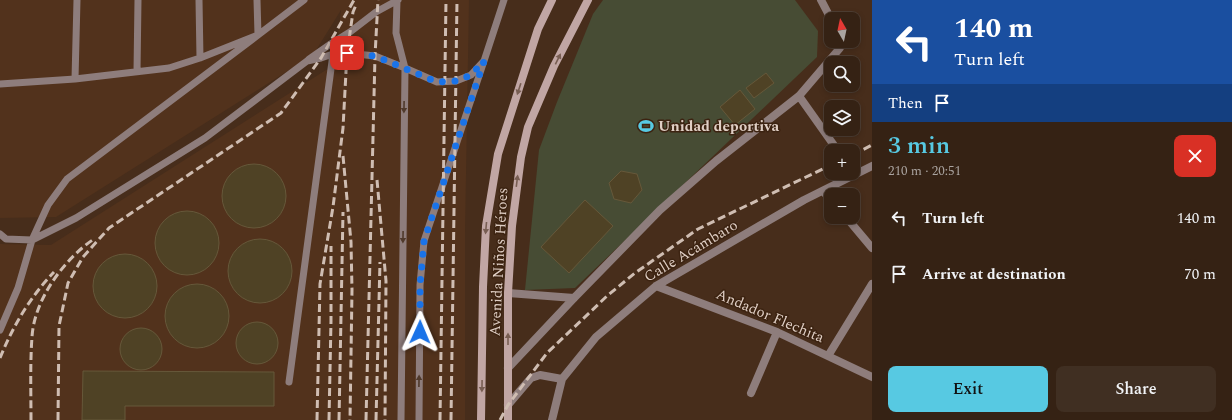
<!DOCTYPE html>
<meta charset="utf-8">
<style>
:root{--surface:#352214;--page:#402f22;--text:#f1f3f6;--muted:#aaa4a0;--line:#4f3f34;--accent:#57c9e2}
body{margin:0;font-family:Spectral,serif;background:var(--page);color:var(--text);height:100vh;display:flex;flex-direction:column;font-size:15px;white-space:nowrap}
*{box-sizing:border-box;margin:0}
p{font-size:13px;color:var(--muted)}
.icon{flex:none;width:22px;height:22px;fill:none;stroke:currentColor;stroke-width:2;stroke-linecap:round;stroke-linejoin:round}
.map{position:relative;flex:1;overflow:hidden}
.panel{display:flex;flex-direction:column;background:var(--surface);width:360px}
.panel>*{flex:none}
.hud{background:#1a4fa0;color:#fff;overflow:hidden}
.needle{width:26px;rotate:351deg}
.fabs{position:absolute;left:824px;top:12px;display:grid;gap:8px}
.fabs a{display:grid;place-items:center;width:36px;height:36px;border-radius:8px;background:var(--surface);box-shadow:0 2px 6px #0003,0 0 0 1px var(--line);font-size:20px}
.pin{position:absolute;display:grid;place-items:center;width:34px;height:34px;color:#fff;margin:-17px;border-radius:8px;box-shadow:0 2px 6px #0006}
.me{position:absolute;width:44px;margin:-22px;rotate:1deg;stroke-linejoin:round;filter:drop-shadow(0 0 3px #0008)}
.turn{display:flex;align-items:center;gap:14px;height:84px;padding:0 16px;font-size:18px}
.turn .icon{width:52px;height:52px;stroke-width:2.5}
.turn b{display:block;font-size:28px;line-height:34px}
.then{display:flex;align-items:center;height:38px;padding:0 16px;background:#0003;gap:8px;font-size:15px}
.round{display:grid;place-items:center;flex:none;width:42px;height:42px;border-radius:8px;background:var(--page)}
.head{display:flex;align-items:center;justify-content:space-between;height:68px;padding:0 16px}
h1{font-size:24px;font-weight:600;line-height:30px;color:var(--accent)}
.action{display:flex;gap:8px;margin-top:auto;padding:8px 16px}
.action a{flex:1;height:46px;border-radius:8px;background:var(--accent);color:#111;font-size:16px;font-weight:600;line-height:46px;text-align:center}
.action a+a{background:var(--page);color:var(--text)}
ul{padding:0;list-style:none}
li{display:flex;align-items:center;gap:12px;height:56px;padding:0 16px}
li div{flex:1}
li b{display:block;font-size:15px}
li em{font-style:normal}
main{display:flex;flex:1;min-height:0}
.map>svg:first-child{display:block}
</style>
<main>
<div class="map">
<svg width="872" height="420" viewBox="0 0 872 420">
<rect width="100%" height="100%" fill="#472d1b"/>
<path fill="#52321c" d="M 0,0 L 469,0 L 465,232 L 465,420 L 0,420 L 0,244 L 51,245 L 326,70 L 334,70 L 341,10 L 313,55 L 56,217 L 0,218 Z"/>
<path fill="#474c34" d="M 603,0 L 795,0 L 818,31 L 817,57 L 575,288 L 525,290 L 539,150 L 557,102 L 593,14 Z"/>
<path fill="#4f4225" stroke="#66583a" d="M 766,73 L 774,83 L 754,98 L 746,88 Z
M 740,90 L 755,109 L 735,125 L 720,107 Z
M222 196a32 32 0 1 1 64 0a32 32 0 1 1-64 0Z
M 621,171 L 637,174 L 642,190 L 631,203 L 614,199 L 609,183 Z
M 585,200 L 613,226 L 569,273 L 541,247 Z
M155 243a32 32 0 1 1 64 0a32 32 0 1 1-64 0Z
M228 271a32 32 0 1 1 64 0a32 32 0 1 1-64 0Z
M93 286a32 32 0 1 1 64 0a32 32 0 1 1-64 0Z
M165 316a32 32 0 1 1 64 0a32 32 0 1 1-64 0Z
M236 343a21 21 0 1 1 42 0a21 21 0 1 1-42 0Z
M120 349a21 21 0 1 1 42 0a21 21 0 1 1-42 0Z
M 83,371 L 274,372 L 274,406 L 125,406 L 125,420 L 82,420 Z"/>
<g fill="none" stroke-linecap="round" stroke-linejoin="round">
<path stroke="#8e7d7c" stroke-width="7" d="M 199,0 L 200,58
M 397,1 L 396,33 L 405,68 L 437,82 L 456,81 L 471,75 L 484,61 L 504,0
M 309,59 L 329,45 L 350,32 L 376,12 L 398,0
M 137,71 L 138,0
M 75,79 L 77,0
M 0,84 L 75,79 L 169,68 L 200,58 L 258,35 L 304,0
M 0,234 L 6,239 L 32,240 L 76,218 L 205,138 L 307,61 L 321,58 L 333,54 L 347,53 L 375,56 L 405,68 L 401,420
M 0,330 L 18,288 L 32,240 L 48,205 L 67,179 L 258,35 L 257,0
M 289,382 L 333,54
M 419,420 L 420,285 L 424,241 L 484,61"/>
<path stroke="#8e7d7c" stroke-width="8" d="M 821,0 L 831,19
M 799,96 L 838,151
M 823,191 L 831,200
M 846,217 L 872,248
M 656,286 L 777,332 L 872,377
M 508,293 L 574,298
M 828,356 L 872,284
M 508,368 L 574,298 L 660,210 L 716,161 L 799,96 L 840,48 L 838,41
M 751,393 L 777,332
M 508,405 L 531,378 L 540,375 L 562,379
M 552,420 L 562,379 L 596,337 L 656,286 L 804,200 L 872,166"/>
<path stroke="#c1a6a4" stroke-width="8" d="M 481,420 L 483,287 L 486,226 L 498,154 L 538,29 L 552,0
M 508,420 L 508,293 L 512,226 L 521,157 L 528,127 L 554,66 L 588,0"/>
<path stroke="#cfbdb2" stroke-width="3" stroke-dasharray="8 4" stroke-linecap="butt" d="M 853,155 L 872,145
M 343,156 L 351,242 L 352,290 L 350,420
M 377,180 L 386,281 L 385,420
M 0,358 C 13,326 30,297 54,272
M 31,420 C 31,393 30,364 32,337 C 34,300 64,259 94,239
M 58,420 L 59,326 L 68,283 L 83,257 L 109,228 L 281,113 L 321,58 L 354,0
M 317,420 L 320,284 L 333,207 L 343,128 L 347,53 L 353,12 L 356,5
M 329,420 L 331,321 L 331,246
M 339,420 L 343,212
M 366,420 L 375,56 L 378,0
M 376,420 L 380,262
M 440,420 L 446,0
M 451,420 L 457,0
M 500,420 L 508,405 L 547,353 L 607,296 L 635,273 L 698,229 L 831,165"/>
</g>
<defs><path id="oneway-solid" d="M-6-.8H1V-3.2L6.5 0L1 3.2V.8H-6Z"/></defs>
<g fill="#785e53">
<use href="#oneway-solid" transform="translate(558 59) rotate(-64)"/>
<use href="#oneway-solid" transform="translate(519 89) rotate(108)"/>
<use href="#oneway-solid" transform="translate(517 181) rotate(-83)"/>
<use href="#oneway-solid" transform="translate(486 228) rotate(95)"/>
<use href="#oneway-solid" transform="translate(508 339) rotate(-90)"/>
<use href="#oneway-solid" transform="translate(482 386) rotate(91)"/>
</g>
<g fill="#503a2c">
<use href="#oneway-solid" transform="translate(404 107) rotate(91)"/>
<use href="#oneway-solid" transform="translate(403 237) rotate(91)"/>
<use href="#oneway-solid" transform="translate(419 381) rotate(-89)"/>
</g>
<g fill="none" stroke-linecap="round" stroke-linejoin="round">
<path stroke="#1a73e8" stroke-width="7" stroke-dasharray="0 12.6" d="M 347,53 L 375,56 L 437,82 L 456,81 L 471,75 L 484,61 L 424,241 L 420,285 L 420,332"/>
</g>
<defs>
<g id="stadium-bare" transform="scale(1.2)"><path d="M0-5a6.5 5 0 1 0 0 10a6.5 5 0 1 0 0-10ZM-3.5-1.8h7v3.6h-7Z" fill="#57c9e2" stroke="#3c2311" stroke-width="2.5" paint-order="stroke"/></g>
</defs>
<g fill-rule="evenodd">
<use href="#stadium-bare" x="646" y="126"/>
</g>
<g text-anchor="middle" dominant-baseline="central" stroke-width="3" stroke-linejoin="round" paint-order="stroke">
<g font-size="15" font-weight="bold" fill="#dfcec4" stroke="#3c2311" text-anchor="start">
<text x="658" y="126">Unidad deportiva</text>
</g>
<g font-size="15" fill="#dfcec4" stroke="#3c2311">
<text transform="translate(691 251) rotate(-31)">Calle Acámbaro</text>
<text transform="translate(499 262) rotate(-87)">Avenida Niños Héroes</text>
<text transform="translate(770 316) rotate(23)">Andador Flechita</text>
</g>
</g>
</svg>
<div class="fabs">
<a><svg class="needle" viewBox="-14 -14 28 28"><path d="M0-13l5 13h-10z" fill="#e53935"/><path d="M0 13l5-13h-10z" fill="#aaa4a0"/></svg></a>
<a><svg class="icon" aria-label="search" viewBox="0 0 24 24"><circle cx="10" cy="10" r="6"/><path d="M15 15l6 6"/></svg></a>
<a><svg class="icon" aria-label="layers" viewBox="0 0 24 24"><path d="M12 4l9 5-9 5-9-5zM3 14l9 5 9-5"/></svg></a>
<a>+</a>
<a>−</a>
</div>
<div class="pin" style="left:347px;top:53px;background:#d93025"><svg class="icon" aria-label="arrive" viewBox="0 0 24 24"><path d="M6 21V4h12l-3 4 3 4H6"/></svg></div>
<svg class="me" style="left:420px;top:332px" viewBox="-20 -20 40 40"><path d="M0-17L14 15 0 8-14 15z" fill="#1a73e8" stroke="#fff" stroke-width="4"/></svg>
</div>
<section class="panel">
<div class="hud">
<div class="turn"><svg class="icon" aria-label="left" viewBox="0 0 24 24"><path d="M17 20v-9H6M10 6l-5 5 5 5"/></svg><div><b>140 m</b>Turn left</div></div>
<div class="then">Then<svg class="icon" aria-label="arrive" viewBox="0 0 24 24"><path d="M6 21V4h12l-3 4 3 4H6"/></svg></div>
</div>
<div class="head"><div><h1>3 min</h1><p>210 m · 20:51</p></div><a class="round" style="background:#d93025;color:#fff"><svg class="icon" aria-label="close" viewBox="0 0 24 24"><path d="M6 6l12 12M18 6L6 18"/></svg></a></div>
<ul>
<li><svg class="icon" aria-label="left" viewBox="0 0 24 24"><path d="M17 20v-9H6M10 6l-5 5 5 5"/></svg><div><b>Turn left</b></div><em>140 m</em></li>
<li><svg class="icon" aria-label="arrive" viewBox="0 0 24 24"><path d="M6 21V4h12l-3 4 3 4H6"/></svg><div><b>Arrive at destination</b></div><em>70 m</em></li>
</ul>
<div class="action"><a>Exit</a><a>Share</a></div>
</section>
</main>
